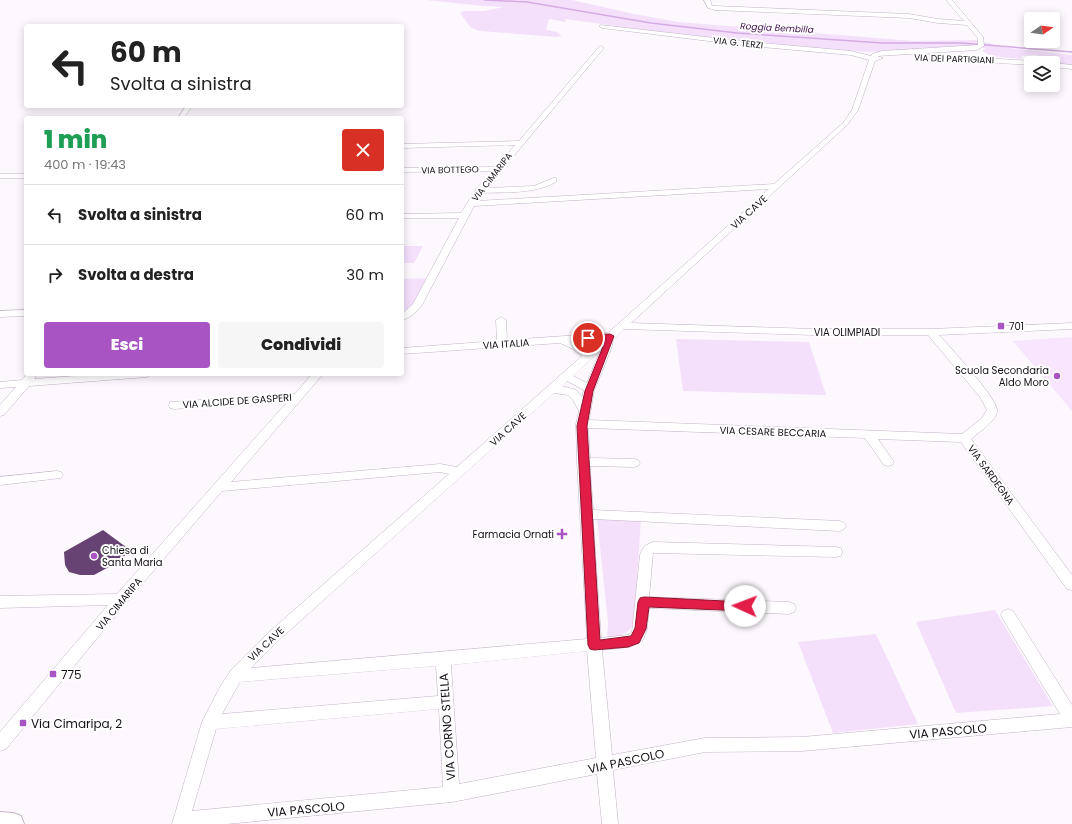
<!DOCTYPE html>
<html lang="it">
<meta charset="utf-8">
<style>
:root{--surface:#fff;--page:#f6f6f6;--text:#222;--muted:#767676;--line:#e0e0e0;--accent:#a854c3}
body{margin:0;font-family:Poppins,sans-serif;background:var(--page);color:var(--text);height:100vh;display:flex;flex-direction:column;font-size:15px;white-space:nowrap}
*{box-sizing:border-box;margin:0}
p{font-size:13px;color:var(--muted)}
.icon{flex:none;width:22px;height:22px;fill:none;stroke:currentColor;stroke-width:2;stroke-linecap:round;stroke-linejoin:round}
.map{position:relative;flex:1;overflow:hidden}
.drawer{position:absolute;left:24px;top:116px;width:380px;height:260px;display:flex;flex-direction:column;background:var(--surface);border-radius:4px;box-shadow:0 2px 10px #0003}
.drawer>*{flex:none}
.banner{position:absolute;left:24px;top:24px;width:380px;height:84px;border-radius:4px;box-shadow:0 2px 10px #0003;background:#fff;color:var(--text);overflow:hidden}
.needle{width:26px;rotate:77deg}
.controls{position:absolute;left:1024px;top:12px;display:grid;gap:8px}
.controls a{display:grid;place-items:center;width:36px;height:36px;border-radius:4px;background:var(--surface);box-shadow:0 2px 10px #0003;font-size:20px}
.pin{position:absolute;display:grid;place-items:center;width:34px;height:34px;color:#fff;margin:-17px;border:2px solid #fff;border-radius:50%;box-shadow:0 1px 4px #0007}
.me{position:absolute;width:44px;margin:-22px;rotate:272deg;stroke-linejoin:round;filter:drop-shadow(0 0 3px #0008)}
.turn{display:flex;align-items:center;gap:14px;height:84px;padding:0 20px;font-size:18px}
.turn .icon{width:52px;height:52px;stroke-width:2.5}
.turn b{display:block;font-size:28px;line-height:34px}
.round{display:grid;place-items:center;flex:none;width:42px;height:42px;border-radius:4px;background:var(--page)}
.overview{display:flex;align-items:center;justify-content:space-between;height:68px;padding:0 20px}
h1{font-size:24px;font-weight:800;line-height:30px;color:#1e9e55}
.action{display:flex;gap:8px;margin-top:auto;padding:8px 20px}
.action a{flex:1;height:46px;border-radius:4px;background:var(--accent);color:#fff;font-size:16px;font-weight:800;line-height:46px;text-align:center}
.action a+a{background:var(--page);color:var(--text)}
ul{padding:0;list-style:none}
li{display:flex;align-items:center;gap:12px;height:60px;padding:0 20px;border-top:1px solid var(--line)}
li div{flex:1}
li b{display:block;font-size:15px}
li em{font-style:normal}
.map>svg:first-child{display:block}
</style>
<div class="map">
<svg width="1072" height="824" viewBox="0 0 1072 824">
<rect width="100%" height="100%" fill="#fcf8fd"/>
<path fill="#f7e6fd" d="M 1072,337 L 1072,411 L 1013,341 Z"/>
<path fill="#f5e0fc" d="M 426,0 L 572,0 L 634,14 L 678,22 L 913,41 L 975,40 L 1009,48 L 1072,55 L 1072,66 L 1058,64 L 1036,55 L 1022,56 L 1021,59 L 991,56 L 982,51 L 986,48 L 962,47 L 886,52 L 842,51 L 681,35 L 565,19 L 566,22 L 549,19 L 546,30 L 557,32 L 562,36 L 557,37 L 480,31 L 471,28 L 460,13 L 464,11 L 484,11 L 504,7 L 483,6 Z
M 402,246 L 423,246 L 414,263 L 402,263 Z
M 428,278 L 416,303 L 402,314 L 402,279 Z
M 676,339 L 809,342 L 826,395 L 683,391 Z
M 597,518 L 641,519 L 634,624 C 627,635 619,636 607,639 L 608,623 Z
M 995,610 L 1053,706 L 956,713 L 916,622 Z
M 876,634 L 918,724 L 833,733 L 798,642 Z"/>
<g fill="none" stroke-linecap="round" stroke-linejoin="round">
<path stroke="#d5ace3" stroke-width="1.5" d="M 484,0 L 527,2 L 651,23 L 737,33 L 882,43 L 961,43 L 1072,52"/>
</g>
<path fill="#674373" d="M 103,530 L 130,550 L 120,561 L 94,575 L 80,575 L 69,572 L 65,565 L 64,552 Z"/>
<g fill="none" stroke-linecap="round" stroke-linejoin="round">
<g stroke="#c3b3c8" stroke-width="1">
<path id="minor" d="M 704,0 L 710,0 L 712,6 L 715,6 L 909,14 L 938,19 L 964,21 L 946,0 L 952,0 L 983,37 L 984,46 L 977,50 L 877,56 L 883,58 L 875,61 L 858,110 L 847,125 L 631,323 L 813,329 L 931,329 L 1072,323 L 1072,329 L 939,335 C 949,346 997,398 997,410 C 998,420 978,433 971,439 L 1072,575 L 1072,590 L 1067,589 L 961,442 L 878,439 L 894,462 L 892,465 L 888,466 L 884,465 L 865,438 L 588,428 L 590,458 L 634,459 L 638,460 L 640,463 L 638,466 L 634,467 L 590,466 L 593,510 L 840,521 L 844,523 L 846,526 L 844,529 L 840,531 L 593,519 L 601,638 L 628,635 L 632,632 L 640,555 C 643,547 645,545 653,542 L 836,547 L 841,548 L 842,552 L 841,556 L 836,557 L 653,553 L 649,597 L 789,602 L 794,604 L 796,608 L 794,612 L 789,614 L 649,608 L 647,629 L 643,640 L 630,647 L 602,650 L 612,755 L 705,738 L 802,737 L 1060,714 L 1003,619 L 1001,615 L 1003,611 L 1008,609 L 1013,611 L 1072,705 L 1072,727 L 802,751 L 705,752 L 613,770 L 618,824 L 602,824 L 597,774 L 452,802 L 227,824 L 172,824 L 202,722 L 220,687 L 231,670 L 268,633 L 449,474 L 440,472 L 222,491 L 125,604 L 6,749 L 0,751 L 0,732 L 108,605 L 0,608 L 0,596 L 117,594 L 288,401 L 174,409 L 170,408 L 169,405 L 170,402 L 295,394 L 312,374 L 323,374 L 231,482 L 440,464 L 457,467 L 582,356 L 573,349 L 560,343 L 402,354 L 402,348 L 497,341 L 496,320 L 501,317 L 506,320 L 507,340 L 608,333 L 769,189 L 474,206 L 422,305 L 414,314 L 402,321 L 402,314 L 413,304 L 459,218 L 402,218 L 402,214 L 461,213 L 476,189 L 493,171 L 402,172 L 402,168 L 497,167 L 515,145 L 402,148 L 402,144 L 519,141 L 599,47 L 601,46 L 604,48 L 603,49 L 487,188 L 534,186 L 553,178 L 556,178 L 556,182 C 534,194 508,192 483,193 L 477,201 L 774,184 L 843,123 L 852,110 L 869,60 L 851,55 L 750,46 L 602,28 L 600,27 L 600,25 L 750,42 L 851,51 L 871,56 L 872,54 L 882,51 L 978,45 L 978,38 L 967,25 L 938,23 L 909,18 L 715,10 L 708,8 ZM 624,329 L 813,335 L 928,335 L 980,397 L 987,410 L 981,419 L 962,434 L 589,420 L 594,391 L 611,349 L 613,340 ZM 601,340 L 588,351 L 574,342 ZM 600,351 L 587,383 L 573,376 ZM 567,381 L 584,390 L 582,397 L 576,390 L 562,386 ZM 554,393 L 568,395 L 573,400 L 579,411 L 576,424 L 577,462 L 587,639 L 251,668 L 278,641 ZM 587,651 L 596,758 L 459,784 L 451,665 ZM 436,666 L 438,696 L 222,714 L 240,682 ZM 439,709 L 443,787 L 192,811 L 216,729 Z
M 925,55 L 1035,61 L 1038,63 L 1031,63 L 1031,65 L 923,58 L 922,57 Z
M 1053,63 L 1072,65 L 1072,69 L 1053,67 Z
M 186,106 L 192,106 L 184,118 L 178,118 Z
M 0,174 L 26,174 L 26,178 L 0,178 Z
M 26,310 L 26,316 L 0,317 L 0,311 Z
M 27,374 L 37,374 L 34,379 L 102,374 L 152,374 L 147,377 L 29,386 L 4,415 L 0,416 L 0,405 L 16,387 L 0,388 L 0,382 L 22,380 Z
M 57,471 L 61,472 L 63,475 L 61,478 L 0,485 L 0,477 Z"/>
</g>
<g stroke="#c3b3c8" stroke-width="2">
<path id="tertiary" d="M 0,812 L 13,813 L 21,816 L 24,824 L 0,824 Z"/>
</g>
<use href="#minor" fill="#fff" fill-rule="evenodd"/>
<use href="#tertiary" fill="#fff" fill-rule="evenodd"/>
</g>
<path fill="#e11d48" stroke="#92132f" d="M 610,334 L 614,336 L 593,391 L 587,426 L 600,640 L 631,636 L 635,628 L 638,602 L 640,598 L 644,597 L 745,602 L 749,603 L 751,606 L 749,610 L 745,611 L 649,607 L 646,629 L 639,643 L 628,647 L 594,650 L 590,649 L 588,645 L 577,426 L 585,391 L 602,349 L 603,339 L 588,341 L 584,338 L 588,335 Z"/>
<g fill="#a854c3" stroke="#fff" stroke-width="1.5">
<rect x="997" y="322" width="8" height="8" rx="2"/>
<circle cx="1057" cy="376" r="4"/>
<path d="M560 528h4v4h4v4h-4v4h-4v-4h-4v-4h4z"/>
<circle cx="94" cy="556" r="4"/>
<rect x="49" y="670" width="8" height="8" rx="2"/>
<rect x="19" y="719" width="8" height="8" rx="2"/>
</g>
<g text-anchor="middle" dominant-baseline="central" stroke-width="4" stroke-linejoin="round" paint-order="stroke">
<g font-size="9" font-style="italic" fill="#400d4e" stroke="#fff">
<text transform="translate(777 28) rotate(3)">Roggia Bembilla</text>
</g>
<g font-size="9" fill="#140f16" stroke="#fff">
<text transform="translate(738 43) rotate(6)">VIA G. TERZI</text>
<text transform="translate(954 59) rotate(2)">VIA DEI PARTIGIANI</text>
<text transform="translate(450 170) rotate(-1)">VIA BOTTEGO</text>
<text transform="translate(492 177) rotate(-52)">VIA CIMARIPA</text>
</g>
<g font-size="10" fill="#140f16" stroke="#fff">
<text transform="translate(749 212) rotate(-42)">VIA CAVE</text>
<text x="847" y="332">VIA OLIMPIADI</text>
<text transform="translate(506 344) rotate(-4)">VIA ITALIA</text>
<text transform="translate(237 401) rotate(-4)">VIA ALCIDE DE GASPERI</text>
<text transform="translate(508 429) rotate(-42)">VIA CAVE</text>
<text transform="translate(773 432) rotate(2)">VIA CESARE BECCARIA</text>
<text transform="translate(991 475) rotate(54)">VIA SARDEGNA</text>
<text transform="translate(119 604) rotate(-50)">VIA CIMARIPA</text>
<text transform="translate(266 644) rotate(-43)">VIA CAVE</text>
</g>
<g font-size="10" fill="#140f16" stroke="#fff" text-anchor="start">
<text x="1009" y="326">701</text>
<text x="1049" y="370" text-anchor="end">Scuola Secondaria<tspan x="1049" dy="12">Aldo Moro</tspan></text>
<text x="554" y="534" text-anchor="end">Farmacia Ornati</text>
<text x="102" y="550">Chiesa di<tspan x="102" dy="12">Santa Maria</tspan></text>
</g>
<g font-size="12" fill="#140f16" stroke="#fff" text-anchor="start">
<text x="61" y="674">775</text>
<text x="31" y="723">Via Cimaripa, 2</text>
</g>
<g font-size="12" fill="#140f16" stroke="#fff">
<text transform="translate(447 727) rotate(-94)">VIA CORNO STELLA</text>
<text transform="translate(948 731) rotate(-5)">VIA PASCOLO</text>
<text transform="translate(626 761) rotate(-12)">VIA PASCOLO</text>
<text transform="translate(306 809) rotate(-5)">VIA PASCOLO</text>
</g>
</g>
</svg>
<div class="controls">
<a><svg class="needle" viewBox="-14 -14 28 28"><path d="M0-13l5 13h-10z" fill="#e53935"/><path d="M0 13l5-13h-10z" fill="#767676"/></svg></a>
<a><svg class="icon" aria-label="layers" viewBox="0 0 24 24"><path d="M12 4l9 5-9 5-9-5zM3 14l9 5 9-5"/></svg></a>
</div>
<div class="pin" style="left:588px;top:338px;background:#d93025"><svg class="icon" aria-label="arrive" viewBox="0 0 24 24"><path d="M6 21V4h12l-3 4 3 4H6"/></svg></div>
<svg class="me" style="left:745px;top:606px" viewBox="-20 -20 40 40"><circle r="19" fill="#fff"/><path d="M0-13L10 11 0 6-10 11z" fill="#e11d48"/></svg>
<div class="banner">
<div class="turn"><svg class="icon" aria-label="left" viewBox="0 0 24 24"><path d="M17 20v-9H6M10 6l-5 5 5 5"/></svg><div><b>60 m</b>Svolta a sinistra</div></div>
</div>
<section class="drawer">
<div class="overview"><div><h1>1 min</h1><p>400 m · 19:43</p></div><a class="round" style="background:#d93025;color:#fff"><svg class="icon" aria-label="close" viewBox="0 0 24 24"><path d="M6 6l12 12M18 6L6 18"/></svg></a></div>
<ul>
<li><svg class="icon" aria-label="left" viewBox="0 0 24 24"><path d="M17 20v-9H6M10 6l-5 5 5 5"/></svg><div><b>Svolta a sinistra</b></div><em>60 m</em></li>
<li><svg class="icon" aria-label="right" viewBox="0 0 24 24"><path d="M7 20v-9h11M14 6l5 5-5 5"/></svg><div><b>Svolta a destra</b></div><em>30 m</em></li>
</ul>
<div class="action"><a>Esci</a><a>Condividi</a></div>
</section>
</div>
